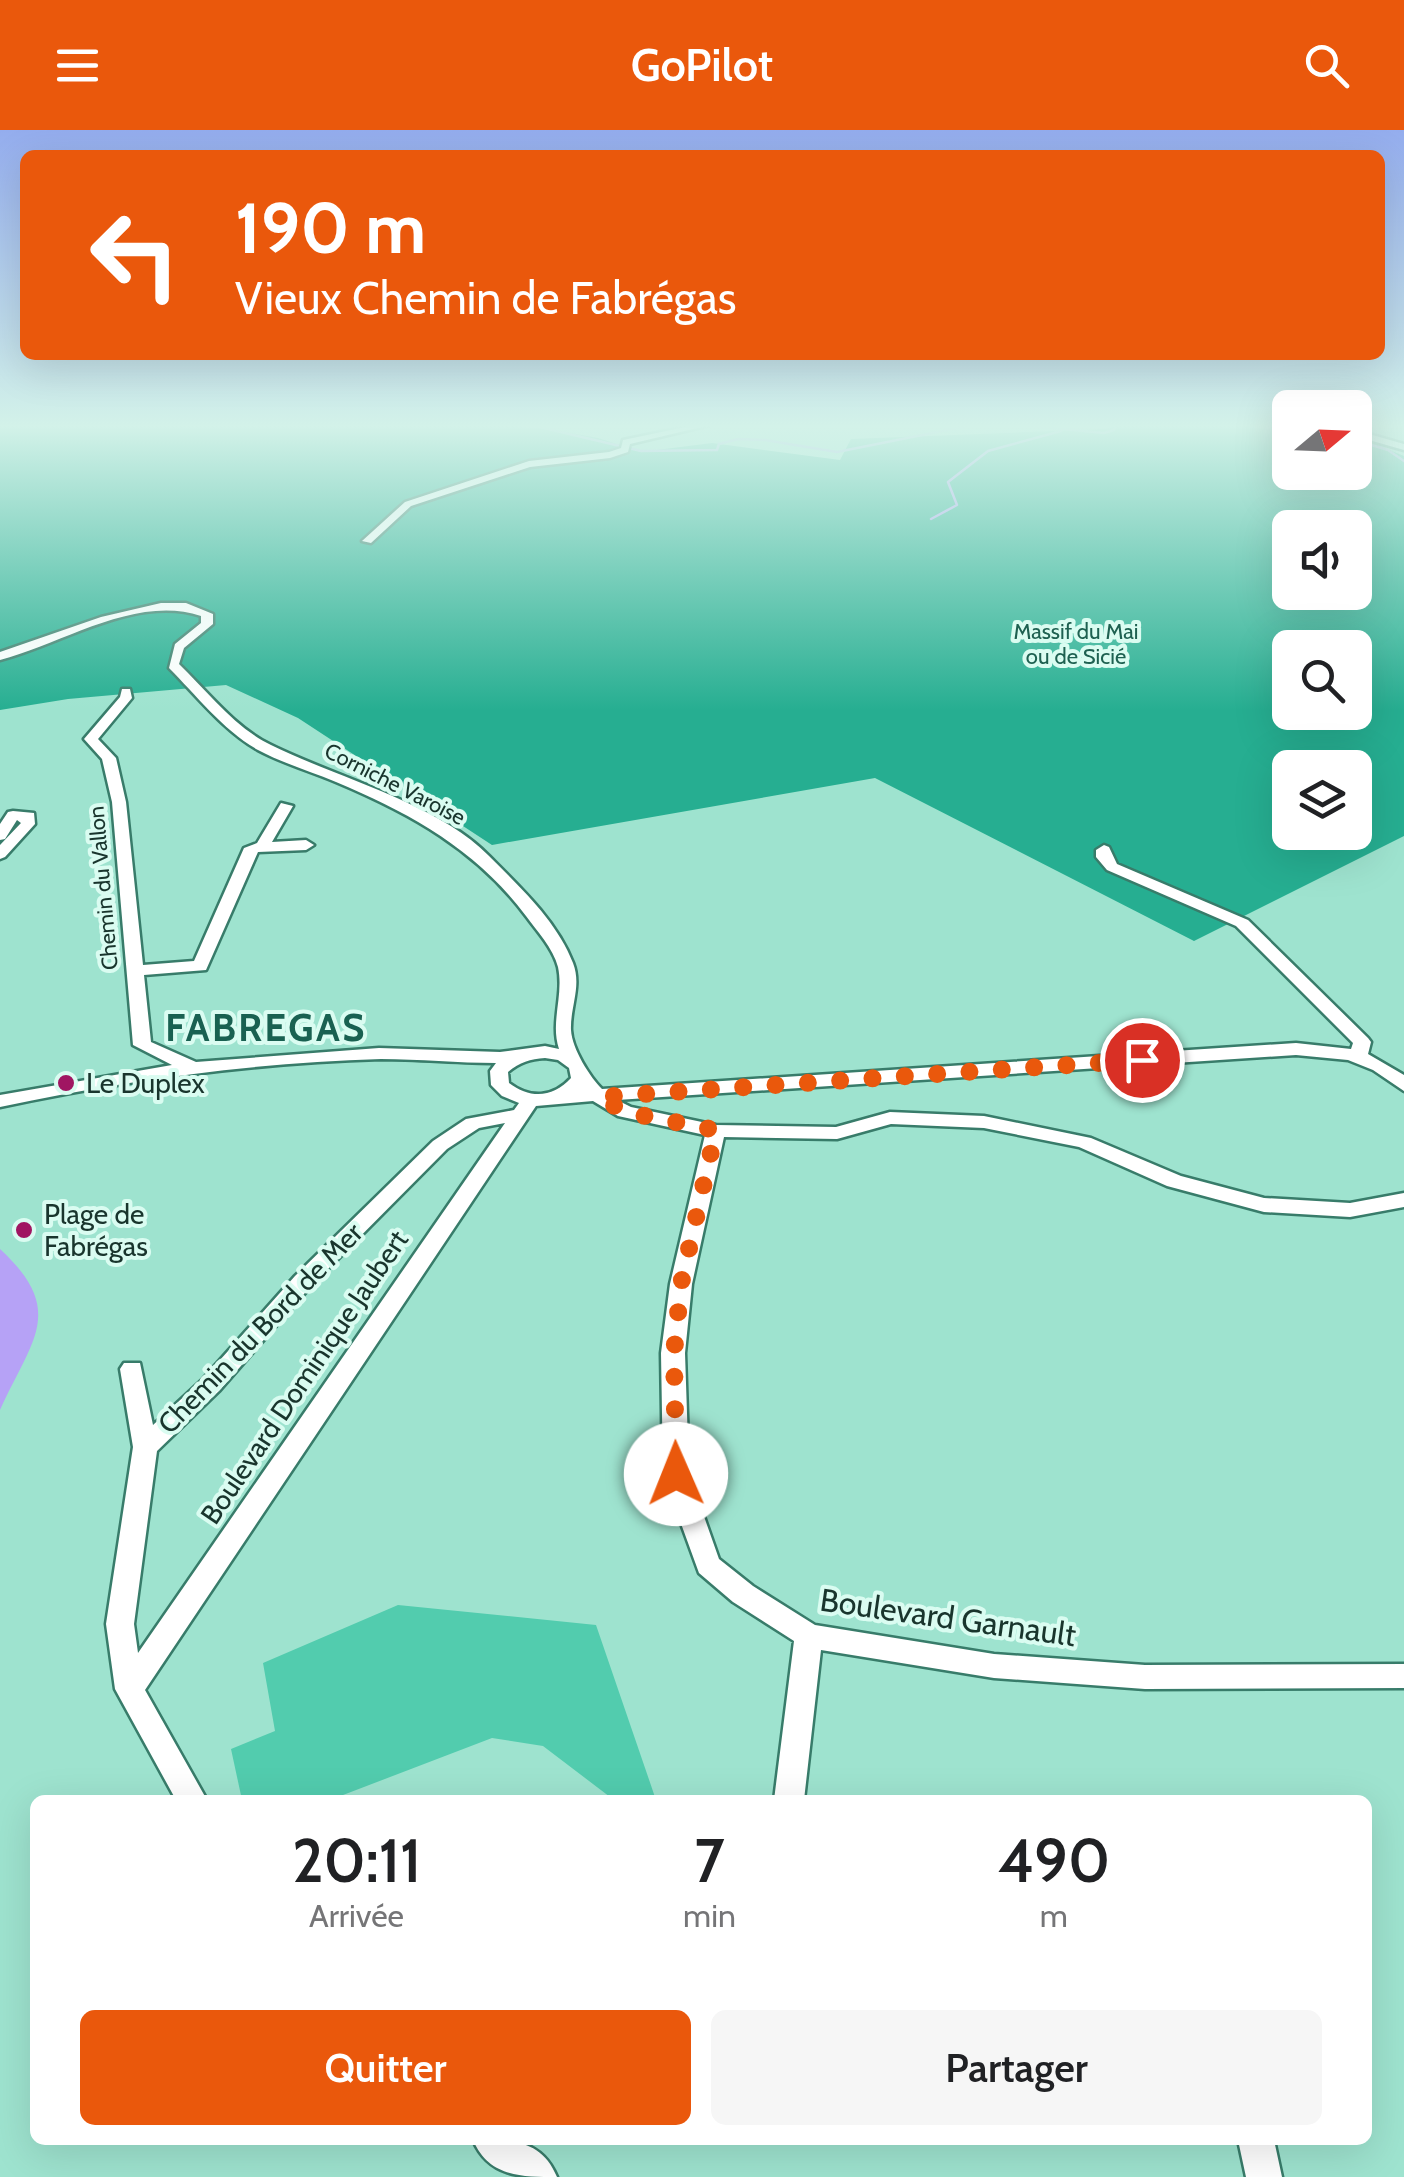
<!DOCTYPE html>
<html lang="fr">
<meta charset="utf-8">
<style>
:root{--surface:#fff;--page:#f6f6f6;--text:#202124;--muted:#757577;--accent:#ea580c}
body{margin:0;font-family:Cabin,sans-serif;background:var(--page);color:var(--text);height:100vh;display:flex;flex-direction:column;font-size:38px;white-space:nowrap}
*{box-sizing:border-box;margin:0}
p{font-size:32px;color:var(--muted)}
.icon{flex:none;width:55px;height:55px;fill:none;stroke:currentColor;stroke-width:2;stroke-linecap:round;stroke-linejoin:round}
.map{position:relative;flex:1;overflow:hidden}
.sheet{position:absolute;left:30px;top:1665px;width:1342px;height:350px;display:flex;flex-direction:column;background:var(--surface);border-radius:15px;box-shadow:0 10px 40px #0002}
.sheet>*{flex:none}
.top-card{position:absolute;left:20px;top:20px;width:1365px;height:210px;border-radius:15px;box-shadow:0 10px 40px #0002;background:#ea580c;color:#fff;overflow:hidden}
.needle{width:65px;rotate:71deg}
.fabs{position:absolute;left:1272px;top:260px;display:grid;gap:20px}
.fabs a{display:grid;place-items:center;width:100px;height:100px;border-radius:15px;background:var(--surface);box-shadow:0 10px 40px #0002;font-size:50px}
.pin{position:absolute;display:grid;place-items:center;width:85px;height:85px;color:#fff;margin:-42px;border:5px solid #fff;border-radius:50%;box-shadow:0 2px 10px #0007}
.me{position:absolute;width:110px;margin:-55px;rotate:359deg;stroke-linejoin:round;filter:drop-shadow(0 0 8px #0008)}
.turn{display:flex;align-items:center;gap:35px;height:210px;padding:0 50px;font-size:45px}
.turn .icon{width:130px;height:130px;stroke-width:2.5}
.turn b{display:block;font-size:70px;line-height:85px}
.eta{display:flex;justify-content:space-evenly;align-items:center;height:170px;text-align:center}
.eta b{font-size:60px;font-weight:600;line-height:70px}
.button{display:flex;gap:20px;margin-top:auto;padding:20px 50px}
.button a{flex:1;height:115px;border-radius:15px;background:var(--accent);color:#fff;font-size:40px;font-weight:600;line-height:115px;text-align:center}
.button a+a{background:var(--page);color:var(--text)}
header{display:flex;justify-content:space-between;align-items:center;height:130px;padding:0 50px;background:var(--accent);color:#fff;font-size:45px;font-weight:600}
.map>svg:first-child{display:block}
</style>
<header><svg class="icon" aria-label="menu" viewBox="0 0 24 24"><path d="M4 6h16M4 12h16M4 18h16"/></svg>GoPilot<svg class="icon" aria-label="search" viewBox="0 0 24 24"><circle cx="10" cy="10" r="6"/><path d="M15 15l6 6"/></svg></header>
<div class="map">
<svg width="1404" height="2047" viewBox="0 0 1404 2047">
<rect width="100%" height="100%" fill="#9ee3cf"/>
<path fill="#52ccae" d="M 398,1475 L 596,1495 L 656,1670 L 614,1670 L 543,1616 L 492,1608 L 330,1670 L 242,1670 L 231,1619 L 275,1601 L 263,1533 Z"/>
<path fill="#26ae91" fill-rule="evenodd" d="M 0,295 L 526,295 L 598,308 L 641,322 L 712,313 L 840,330 L 851,309 L 1104,299 L 1119,295 L 1290,295 L 1290,342 L 1355,342 L 1355,306 L 1404,326 L 1404,706 L 1194,811 L 875,648 L 492,715 L 298,588 L 226,555 L 68,569 L 0,580 ZM 1290,398 L 1355,398 L 1355,462 L 1290,462 ZM 1290,518 L 1355,518 L 1355,582 L 1290,582 ZM 1290,638 L 1355,638 L 1355,702 L 1290,702 Z"/>
<path fill="#b6a2f6" d="M 0,1119 C 67,1181 32,1209 0,1280 Z"/>
<g fill="none" stroke-linecap="round" stroke-linejoin="round">
<path stroke="#b6a2f6" stroke-width="2.5" d="M 510,295 L 540,297 L 641,321 L 717,320 L 719,314 L 738,309 L 765,310 L 837,322 L 972,295
M 1022,295 L 1104,303 L 1114,300 L 1116,295
M 1246,295 L 1290,301
M 1355,310 L 1388,320 L 1404,331
M 931,389 L 957,375 L 948,352 L 988,321 L 1061,301"/>
<g stroke="#387c6a" stroke-width="5">
<path id="minor" d="M 695,295 L 710,295 L 630,314 L 628,322 L 610,328 L 530,337 L 411,376 L 371,413 L 362,411 L 405,372 L 529,331 L 609,322 L 621,318 L 623,310 Z
M 1355,300 L 1404,314 L 1404,320 L 1355,306 Z
M 161,473 L 186,473 L 213,484 L 213,494 L 184,518 L 179,534 C 207,561 235,598 271,615 C 335,647 437,673 488,725 C 519,756 557,791 573,833 C 582,856 570,877 571,900 C 572,919 590,947 602,959 L 1296,913 L 1351,919 L 1353,913 L 1236,796 L 1107,740 L 1096,727 L 1096,720 L 1104,715 L 1109,717 L 1117,734 L 1248,790 L 1368,908 L 1371,912 L 1368,924 L 1404,945 L 1404,961 L 1373,940 L 1348,930 L 1296,925 L 617,970 L 631,977 L 716,995 L 836,997 L 890,982 L 984,986 L 1091,1008 L 1181,1046 L 1264,1068 L 1350,1073 L 1404,1063 L 1404,1077 L 1350,1087 L 1264,1082 L 1167,1056 L 1079,1017 L 984,998 L 891,994 L 837,1009 L 724,1007 L 692,1154 L 685,1223 L 689,1344 L 719,1429 L 753,1456 L 815,1495 L 994,1524 L 1145,1535 L 1404,1534 L 1404,1558 L 1145,1559 L 994,1548 L 821,1520 L 804,1670 L 774,1670 L 794,1511 L 733,1472 L 699,1443 L 663,1344 L 661,1223 L 670,1154 L 705,1005 L 618,986 L 593,971 L 536,976 L 145,1560 L 207,1670 L 176,1670 L 115,1559 L 106,1494 L 133,1317 L 120,1239 L 124,1233 L 140,1233 L 153,1295 L 203,1249 L 295,1146 L 433,1011 L 466,989 L 514,980 L 519,973 L 502,966 L 491,955 L 490,941 L 496,933 C 458,933 420,929 381,929 C 252,933 126,950 0,977 L 0,965 L 172,935 L 133,915 L 112,672 L 102,629 L 84,609 L 120,567 L 122,559 L 130,559 L 132,568 L 98,609 L 116,628 L 126,672 L 143,835 L 194,831 L 244,718 L 257,713 L 281,673 L 293,676 L 272,712 L 306,710 L 314,715 L 306,720 L 258,722 L 206,840 L 144,845 L 151,912 L 196,932 L 379,918 L 500,922 L 545,916 L 559,919 C 550,892 564,866 558,837 C 553,818 537,801 526,786 C 477,720 410,683 336,652 C 310,641 282,633 258,620 C 224,601 196,565 169,538 L 175,514 L 201,493 L 201,486 C 136,464 62,514 0,530 L 0,522 L 101,487 ZM 545,928 L 558,930 L 569,938 L 571,948 C 553,968 530,969 509,953 L 508,942 C 520,932 530,929 545,928 ZM 505,993 L 138,1523 L 134,1494 L 157,1321 L 219,1261 L 311,1156 L 447,1019 L 479,998 Z
M 13,681 L 34,683 L 35,694 L 5,727 L 0,729 L 0,715 L 21,693 L 17,690 L 5,709 L 0,710 L 0,694 L 8,682 Z
M 473,2010 C 509,2010 541,2008 557,2047 C 521,2047 489,2047 473,2010 Z
M 1238,2010 L 1274,2010 L 1282,2047 L 1246,2047 Z"/>
</g>
<use href="#minor" fill="#fff" fill-rule="evenodd"/>
</g>
<linearGradient id="sky" x2="0" y2="1"><stop stop-color="#94adee"/><stop offset="0.51" stop-color="#d3f2e9"/><stop offset="1" stop-color="#d3f2e9" stop-opacity="0"/></linearGradient>
<rect width="1404" height="581" fill="url(#sky)"/>
<g fill="none" stroke-linecap="round" stroke-linejoin="round">
<path stroke="#ea580c" stroke-width="18" stroke-dasharray="0 32.4" d="M 676,1344 L 674,1223 L 681,1154 L 716,1000 L 625,982 L 599,967 L 1142,930"/>
</g>
<g fill="#a01662" stroke="#dafcf1" stroke-width="4">
<circle cx="66" cy="953" r="10"/>
<circle cx="24" cy="1100" r="10"/>
</g>
<g text-anchor="middle" dominant-baseline="central" stroke-width="8" stroke-linejoin="round" paint-order="stroke">
<g font-size="22" fill="#1e6151" stroke="#dafcf1">
<text x="1076" y="501">Massif du Mai<tspan x="1076" dy="25">ou de Sicié</tspan></text>
</g>
<g font-size="22" fill="#19352d" stroke="#dafcf1">
<text transform="translate(395 654) rotate(27)">Corniche Varoise</text>
<text transform="translate(103 758) rotate(-95)">Chemin du Vallon</text>
</g>
<g font-size="28" fill="#19352d" stroke="#dafcf1" text-anchor="start">
<text x="86" y="953">Le Duplex</text>
<text x="44" y="1084">Plage de<tspan x="44" dy="32">Fabrégas</tspan></text>
</g>
<g font-size="28" fill="#19352d" stroke="#dafcf1">
<text transform="translate(260 1198) rotate(-46)">Chemin du Bord de Mer</text>
<text transform="translate(304 1247) rotate(-56)">Boulevard Dominique Jaubert</text>
</g>
<g font-size="32" fill="#19352d" stroke="#dafcf1">
<text transform="translate(948 1487) rotate(8)">Boulevard Garnault</text>
</g>
<g font-size="38" font-weight="bold" letter-spacing="2.5" fill="#196151" stroke="#dafcf1">
<text x="266" y="897">FABREGAS</text>
</g>
</g>
</svg>
<div class="fabs">
<a><svg class="needle" viewBox="-14 -14 28 28"><path d="M0-13l5 13h-10z" fill="#e53935"/><path d="M0 13l5-13h-10z" fill="#757577"/></svg></a>
<a><svg class="icon" aria-label="sound" viewBox="0 0 24 24"><path d="M4 9h4l5-4v14l-5-4H4zM17 9q2 3 0 6"/></svg></a>
<a><svg class="icon" aria-label="search" viewBox="0 0 24 24"><circle cx="10" cy="10" r="6"/><path d="M15 15l6 6"/></svg></a>
<a><svg class="icon" aria-label="layers" viewBox="0 0 24 24"><path d="M12 4l9 5-9 5-9-5zM3 14l9 5 9-5"/></svg></a>
</div>
<div class="pin" style="left:1142px;top:930px;background:#d93025"><svg class="icon" aria-label="arrive" viewBox="0 0 24 24"><path d="M6 21V4h12l-3 4 3 4H6"/></svg></div>
<svg class="me" style="left:676px;top:1344px" viewBox="-20 -20 40 40"><circle r="19" fill="#fff"/><path d="M0-13L10 11 0 6-10 11z" fill="#ea580c"/></svg>
<div class="top-card">
<div class="turn"><svg class="icon" aria-label="left" viewBox="0 0 24 24"><path d="M17 20v-9H6M10 6l-5 5 5 5"/></svg><div><b>190 m</b>Vieux Chemin de Fabrégas</div></div>
</div>
<section class="sheet">
<div class="eta">
<div><b>20:11</b><p>Arrivée</p></div>
<div><b>7</b><p>min</p></div>
<div><b>490</b><p>m</p></div>
</div>
<div class="button"><a>Quitter</a><a>Partager</a></div>
</section>
</div>
